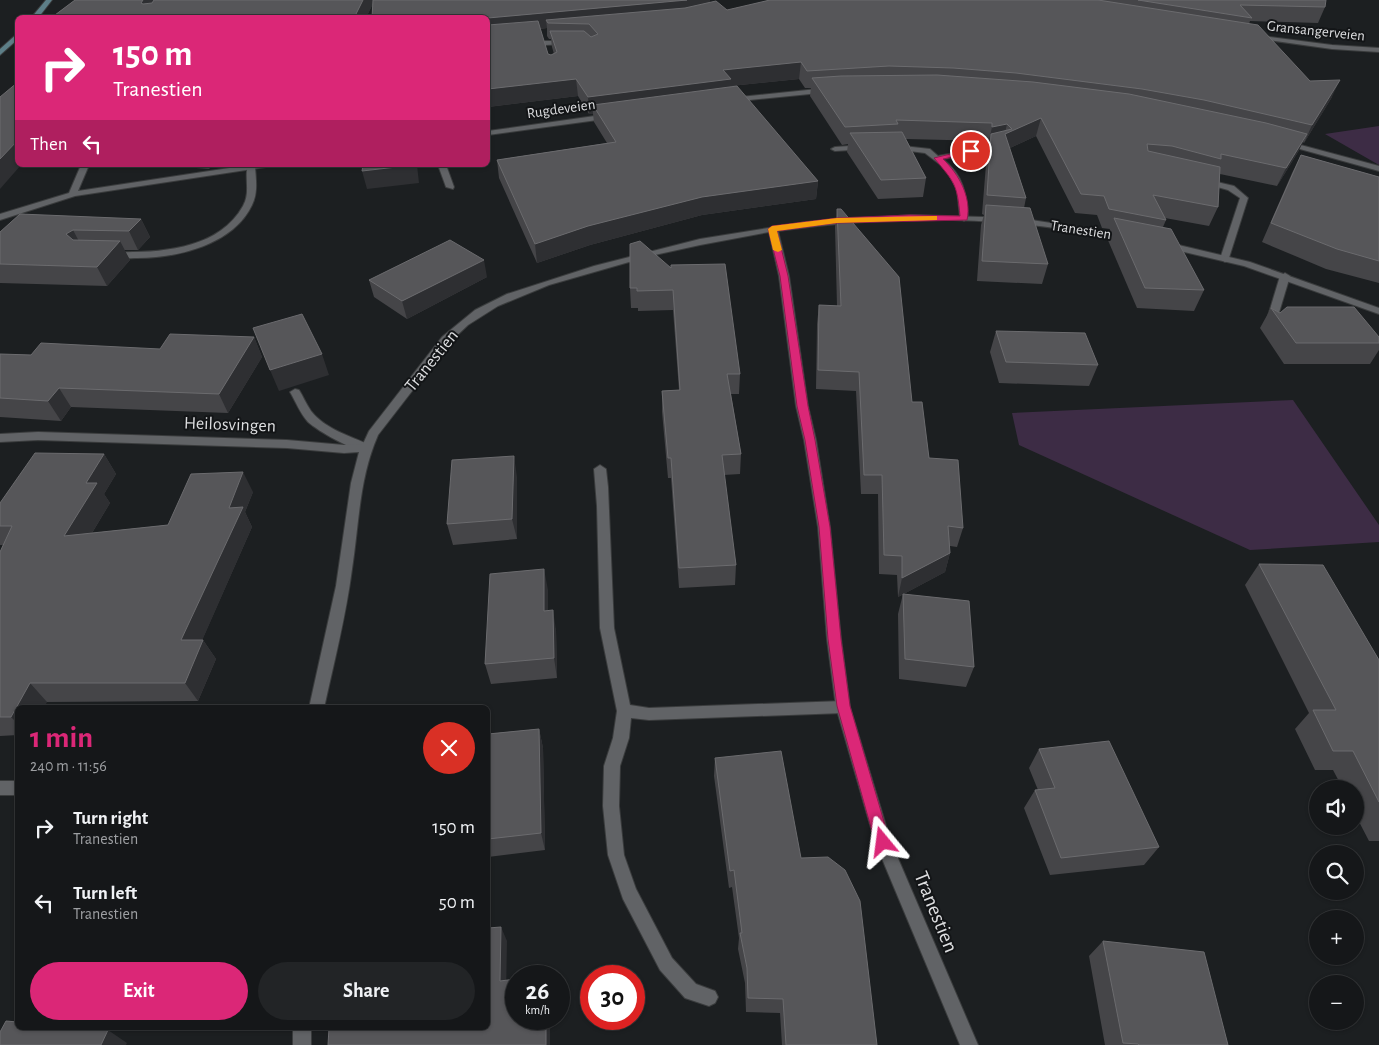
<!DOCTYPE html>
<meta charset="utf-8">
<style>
:root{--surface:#151719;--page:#222426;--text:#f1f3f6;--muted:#9d9fa2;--line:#343638;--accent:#db2777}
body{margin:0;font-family:"Alegreya Sans",sans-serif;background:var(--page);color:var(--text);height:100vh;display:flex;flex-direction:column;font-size:19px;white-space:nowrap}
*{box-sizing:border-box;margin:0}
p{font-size:16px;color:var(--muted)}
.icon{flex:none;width:28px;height:28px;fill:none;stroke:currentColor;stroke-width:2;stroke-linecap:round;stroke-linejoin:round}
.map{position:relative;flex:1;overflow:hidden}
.drawer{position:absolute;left:15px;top:705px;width:475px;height:325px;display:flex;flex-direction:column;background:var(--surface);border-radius:8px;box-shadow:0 1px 4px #0004,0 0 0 1px var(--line)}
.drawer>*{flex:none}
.hud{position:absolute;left:15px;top:15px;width:475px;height:152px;border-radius:8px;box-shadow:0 1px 4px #0004,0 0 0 1px var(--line);background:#db2777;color:#fff;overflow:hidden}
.buttons{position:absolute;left:1309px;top:780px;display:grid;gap:10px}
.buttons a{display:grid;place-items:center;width:55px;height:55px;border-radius:50%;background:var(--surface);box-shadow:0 1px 4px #0004,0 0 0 1px var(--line);font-size:25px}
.speed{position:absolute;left:505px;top:965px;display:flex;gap:10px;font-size:25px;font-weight:700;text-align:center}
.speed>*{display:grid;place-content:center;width:65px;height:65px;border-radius:50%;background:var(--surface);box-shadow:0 1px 4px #0004,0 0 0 1px var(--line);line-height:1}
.speed small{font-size:12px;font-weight:400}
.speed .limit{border:8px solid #d22;background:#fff;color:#111}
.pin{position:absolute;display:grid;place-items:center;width:42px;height:42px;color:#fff;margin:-21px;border:2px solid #fff;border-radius:50%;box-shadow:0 1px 5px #0007}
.me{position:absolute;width:55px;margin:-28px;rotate:344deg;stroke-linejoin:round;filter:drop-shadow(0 0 4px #0008)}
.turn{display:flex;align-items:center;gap:18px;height:105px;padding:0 15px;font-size:22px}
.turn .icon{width:65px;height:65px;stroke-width:2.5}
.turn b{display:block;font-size:35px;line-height:42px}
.then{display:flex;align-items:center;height:48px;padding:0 15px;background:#0003;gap:10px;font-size:19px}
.round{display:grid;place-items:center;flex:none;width:52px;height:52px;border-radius:26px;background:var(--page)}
.head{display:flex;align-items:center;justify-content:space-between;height:85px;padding:0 15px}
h1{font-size:30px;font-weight:600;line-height:38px;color:var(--accent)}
.action{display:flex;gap:10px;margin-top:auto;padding:10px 15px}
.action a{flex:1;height:58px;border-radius:30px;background:var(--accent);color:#fff;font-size:20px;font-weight:600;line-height:58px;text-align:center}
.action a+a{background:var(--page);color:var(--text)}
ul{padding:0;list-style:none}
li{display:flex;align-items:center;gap:15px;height:75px;padding:0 15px}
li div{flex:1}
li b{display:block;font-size:19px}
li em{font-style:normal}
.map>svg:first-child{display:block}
</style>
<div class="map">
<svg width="1379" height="1045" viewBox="0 0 1379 1045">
<rect width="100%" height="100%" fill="#1c1f21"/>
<path fill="#3d2c45" d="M 1379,126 L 1379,165 L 1325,134 Z
M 1293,400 L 1379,525 L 1379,542 L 1250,550 L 1019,445 L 1012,413 Z"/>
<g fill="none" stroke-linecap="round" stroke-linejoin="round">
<g stroke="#3a3c3d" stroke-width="2">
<path id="lane" d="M 567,41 L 569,42 L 569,44 L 545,45 L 542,43 L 545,41 Z
M 1002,144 L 1005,144 L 1005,148 L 943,159 C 964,176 966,193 968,218 L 964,221 L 960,218 L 957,189 L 946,169 L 925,153 L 894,149 L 890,147 L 894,145 L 930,149 L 938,156 Z
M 864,145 L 868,147 L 867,149 L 835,151 L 831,149 L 835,147 Z
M 248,165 L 255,167 C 256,180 258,193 252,205 C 233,245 177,258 137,258 C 129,258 114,260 107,255 L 112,252 C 156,253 218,251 243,206 C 251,192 244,178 248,165 Z
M 438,165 L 446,165 L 454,187 L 453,189 L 446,187 Z
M 1200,178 L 1234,186 L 1248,198 L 1228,261 L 1225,262 L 1220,259 L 1240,198 L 1228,190 L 1200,182 Z
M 1285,273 L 1290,276 L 1275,326 L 1274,328 L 1266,328 L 1265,326 L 1280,276 Z
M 295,389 L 299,390 C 303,396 306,404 311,411 C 325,429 350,436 370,445 L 372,448 L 370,451 C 357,454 318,431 308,422 C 300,413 296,402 290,392 Z
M 600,465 L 606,469 L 608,487 L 614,628 L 630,705 L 649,708 L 843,701 L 848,702 L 850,707 L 848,712 L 843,713 L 649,720 L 631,718 L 629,738 L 620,766 L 619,806 L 624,855 L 636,889 L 672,958 L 696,984 L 715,991 L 718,997 L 715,1003 L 709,1006 L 685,998 L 660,970 L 623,899 L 608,855 L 603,806 L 604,766 L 613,738 L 617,711 L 600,628 L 597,506 L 594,469 Z
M 0,781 L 18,781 L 18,795 L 0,795 Z"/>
</g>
<g stroke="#3a3c3d" stroke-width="2">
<path id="street" d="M 1255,35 L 1332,45 L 1379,48 L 1379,52 L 1332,49 L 1253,38 L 1252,37 Z
M 827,88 L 831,90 L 830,92 L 730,102 L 726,100 L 730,98 Z
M 609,114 L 613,116 L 612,118 L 488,135 L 488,131 Z
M 1282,140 L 1379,166 L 1379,171 L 1282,144 Z
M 81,165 L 89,165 L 78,191 L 249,165 L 270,165 L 266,167 L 75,196 L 0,220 L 0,214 L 69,193 Z
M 912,215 L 1018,218 L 1124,234 L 1128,237 L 1124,240 C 1093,234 1061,228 1030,225 C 946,216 861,219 778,231 L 789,276 L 808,406 L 816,440 L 830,527 L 841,639 L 850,707 L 891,842 L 978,1045 L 960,1045 L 875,842 L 836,707 L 827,639 L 818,527 L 804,440 L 796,406 L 779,276 L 769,232 L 700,245 L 650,256 L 549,285 L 498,306 L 468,325 L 450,342 L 378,435 C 359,478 359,524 352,569 C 346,616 334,662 324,708 L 309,708 L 336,586 L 351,483 L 359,452 L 344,453 L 287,448 L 38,440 L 0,442 L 0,434 L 38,432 L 287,440 L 344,445 L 363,444 L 369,431 L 442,337 L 475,310 L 507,294 L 594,266 L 700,239 L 806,222 Z
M 1166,242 L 1250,262 L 1379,308 L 1379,314 L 1244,266 L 1163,247 L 1163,243 Z
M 293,1028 L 311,1028 L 311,1045 L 293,1045 Z"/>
</g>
<g stroke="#3a3c3d" stroke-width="2">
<path id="secondary" d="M 46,0 L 52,0 L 38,18 L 31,18 Z
M 18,33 L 18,39 L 0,55 L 0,49 Z"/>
</g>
<use href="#lane" fill="#616366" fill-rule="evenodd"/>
<use href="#street" fill="#616366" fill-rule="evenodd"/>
<use href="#secondary" fill="#5d7f88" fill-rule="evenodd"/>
</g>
<path fill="#454548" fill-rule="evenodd" d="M 75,0 L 710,2 L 727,10 L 770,0 L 1326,0 L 1325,7 L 1318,23 L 1250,21 L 1249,24 L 1310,81 L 1332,97 L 1304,143 L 1303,142 L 1298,152 L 1277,186 L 1220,174 L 1218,207 L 1209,226 L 1165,218 L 1166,220 L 1163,227 L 1204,290 L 1194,311 L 1137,308 L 1107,238 L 1110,229 L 1102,228 L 1097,215 L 1075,213 L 1036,136 L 1010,148 L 1026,198 L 1024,208 L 1048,264 L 1042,284 L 977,281 L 981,225 L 984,215 L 982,214 L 987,152 L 989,144 L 988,145 L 988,141 L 906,139 L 926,178 L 923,197 L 878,199 L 847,152 L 848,144 L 842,145 L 810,96 L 811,88 L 805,88 L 799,79 L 731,86 L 731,87 L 818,181 L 816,199 L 702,215 L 590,245 L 537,263 L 499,178 L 497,160 L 607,143 L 594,122 L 593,114 L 589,114 L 578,96 L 488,107 L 488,18 L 372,5 L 366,18 L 51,18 ZM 547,28 L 547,36 L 549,39 L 551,39 L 552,47 L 554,54 L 551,55 L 548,54 L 540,29 Z
M 1301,155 L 1379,177 L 1379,283 L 1326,269 L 1262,242 L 1292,173 Z
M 158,165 L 213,165 L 209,169 Z
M 837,209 L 912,402 L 929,458 L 963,528 L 957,547 L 950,546 L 950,553 L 945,572 L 898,597 L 897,575 L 879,574 L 878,494 L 861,494 L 856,391 L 816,389 L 817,324 L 819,305 L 837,306 L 835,227 Z
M 141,219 L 150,237 L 138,250 L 124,250 L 130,260 L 107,286 L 0,283 L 0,232 Z
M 671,267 L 740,374 L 739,394 L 731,394 L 741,454 L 740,474 L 724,475 L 736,565 L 735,585 L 679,588 L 671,478 L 668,478 L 662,412 L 662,391 L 679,390 L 673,310 L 638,311 L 638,308 L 631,308 L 630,288 Z
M 487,277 L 407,319 L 374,297 L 369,280 Z
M 1271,308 L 1280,313 L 1379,337 L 1379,350 L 1370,364 L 1284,364 L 1260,328 Z
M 996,331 L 1098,365 L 1089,386 L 999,383 L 990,352 Z
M 254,337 L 262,357 L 228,413 L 71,407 L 61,421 L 0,417 L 0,354 L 31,355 L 160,349 Z
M 104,454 L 116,474 L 104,494 L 110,503 L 92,533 L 168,525 L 253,492 L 245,512 L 252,527 L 202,640 L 203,640 L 216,659 L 198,701 L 47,702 L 18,708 L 18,735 L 0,736 L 0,552 L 3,545 L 0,545 L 0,503 Z
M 517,477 L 517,539 L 453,545 L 447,524 Z
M 1259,564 L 1379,660 L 1379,841 L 1369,841 L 1355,814 L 1355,789 L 1343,789 L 1333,770 L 1315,770 L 1295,729 L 1309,713 L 1245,585 Z
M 548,590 L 548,610 L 556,630 L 557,678 L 491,684 L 485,664 Z
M 903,594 L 974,667 L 966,687 L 899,679 L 898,614 Z
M 539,729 L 543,748 L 545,850 L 488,857 L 488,734 Z
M 1039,749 L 1159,847 L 1144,865 L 1050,875 L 1024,808 L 1035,790 L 1038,790 L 1029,768 Z
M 715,758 L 801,858 L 877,1045 L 782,1045 L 780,1013 L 746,1012 L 745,983 L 738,949 L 739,938 L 732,887 L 729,888 L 714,776 Z
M 1103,941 L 1228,1045 L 1105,1045 L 1089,956 Z"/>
<path fill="#2e2f32" d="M 143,0 L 163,0 L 148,18 L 141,3 Z
M 363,0 L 375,0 L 366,18 L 354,18 Z
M 687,0 L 710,0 L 710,10 L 589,24 L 546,20 L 547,28 L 488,34 L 488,18 Z
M 801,62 L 799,79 L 731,86 L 731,96 L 593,105 L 593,114 L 589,114 L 588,97 L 723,70 Z
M 576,79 L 578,96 L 488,107 L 488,89 Z
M 1340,80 L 1332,97 L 1304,143 L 1312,125 Z
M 1041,118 L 1036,136 L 1001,152 L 1005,134 Z
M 1007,124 L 1003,142 L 991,134 L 989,144 L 988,145 L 992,127 Z
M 1307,134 L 1298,152 L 1277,186 L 1286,168 Z
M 18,140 L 18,165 L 21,165 L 0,189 L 0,159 Z
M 208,165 L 213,165 L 209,169 Z
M 417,165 L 419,183 L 367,189 L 362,171 Z
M 818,181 L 816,199 L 702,215 L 590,245 L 537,263 L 535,244 L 588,226 L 702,197 Z
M 141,219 L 150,237 L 138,250 L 129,231 Z
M 73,230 L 83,249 L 66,234 Z
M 120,241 L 130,260 L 107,286 L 97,267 Z
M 484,260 L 487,277 L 407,319 L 402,301 Z
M 254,337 L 262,357 L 228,413 L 219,394 Z
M 322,354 L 329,375 L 279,391 L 270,370 Z
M 59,388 L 71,407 L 61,421 L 48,401 Z
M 104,454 L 116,474 L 104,494 L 110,503 L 78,556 L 64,536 L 86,483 Z
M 514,456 L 517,477 L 517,539 L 512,519 Z
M 243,472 L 253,492 L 245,512 L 252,527 L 194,659 L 181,640 L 229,508 Z
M 950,553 L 945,572 L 898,597 L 902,578 Z
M 544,569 L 548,590 L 548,631 L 544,611 Z
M 553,610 L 556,630 L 557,678 L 554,658 Z
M 203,640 L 216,659 L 198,701 L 185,683 Z
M 30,683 L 47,702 L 44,708 L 18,708 L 18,724 L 11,717 Z
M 539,729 L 543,748 L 545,850 L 541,833 Z
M 488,916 L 491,925 L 491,943 L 488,936 Z
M 501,927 L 507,941 L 506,994 L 500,981 Z
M 546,1019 L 550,1019 L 550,1045 L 546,1045 Z
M 108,1030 L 127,1043 L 126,1045 L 101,1045 Z"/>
<path fill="#565659" stroke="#6b6b6e" d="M 75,0 L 143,0 L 141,3 L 143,4 L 152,3 L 154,0 L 363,0 L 354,18 L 51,18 Z
M 373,0 L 687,0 L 488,18 L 372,18 Z
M 770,0 L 1098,0 L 1258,25 L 1310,81 L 1340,80 L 1312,125 L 1204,100 L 1142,89 L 1016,73 L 953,68 L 889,66 L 807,71 L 801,62 L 723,70 L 731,79 L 588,97 L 576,79 L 488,89 L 488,25 L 538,21 L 548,54 L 551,55 L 557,52 L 550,31 L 584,31 L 591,37 L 598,34 L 589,24 L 548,23 L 546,20 L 685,8 L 716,1 L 727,10 Z
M 1138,0 L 1326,0 L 1325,7 L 1240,5 L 1252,18 Z
M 937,75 L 1033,82 L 1129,94 L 1266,123 L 1307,134 L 1286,168 L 1221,154 L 1221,159 L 1172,146 L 1147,144 L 1148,151 L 1220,167 L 1218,207 L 1153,195 L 1166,220 L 1109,209 L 1104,196 L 1081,194 L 1041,118 L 1005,134 L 1026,198 L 987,195 L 991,134 L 1012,129 L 1007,124 L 992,127 L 992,123 L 896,120 L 898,124 L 845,127 L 812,78 L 841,76 Z
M 18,82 L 18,140 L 0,159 L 0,97 Z
M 737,86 L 818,181 L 702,197 L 588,226 L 535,244 L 497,160 L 616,142 L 593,105 Z
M 902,132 L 926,178 L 881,180 L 850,133 Z
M 1301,155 L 1379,177 L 1379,261 L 1337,249 L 1271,223 Z
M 363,165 L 414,165 L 362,171 Z
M 986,205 L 1030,208 L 1048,264 L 982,261 Z
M 837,209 L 841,209 L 899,277 L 912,402 L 922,402 L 929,458 L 958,460 L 963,528 L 948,526 L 950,553 L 902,578 L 902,556 L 884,555 L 882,475 L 864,475 L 859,372 L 818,370 L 819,305 L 841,306 Z
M 20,214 L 141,219 L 129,231 L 73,230 L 66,234 L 73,240 L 120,241 L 97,267 L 0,264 L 0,232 Z
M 1114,218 L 1171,229 L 1204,290 L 1145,288 Z
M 450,240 L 484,260 L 402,301 L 369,280 Z
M 640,241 L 671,268 L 671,265 L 725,264 L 740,374 L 727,374 L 741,454 L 722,455 L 736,565 L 679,568 L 671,458 L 668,458 L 662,391 L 680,390 L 673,290 L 637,291 L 637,288 L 630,288 L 630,244 Z
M 1287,307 L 1354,307 L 1379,337 L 1379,343 L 1296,343 L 1271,308 L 1280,313 Z
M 302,314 L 322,354 L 270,370 L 253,328 Z
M 996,331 L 1085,333 L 1098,365 L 1006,362 Z
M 170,334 L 254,337 L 219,394 L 59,388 L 48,401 L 0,398 L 0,354 L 31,355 L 41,343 L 160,349 Z
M 35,453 L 104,454 L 86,483 L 97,483 L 64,536 L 168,525 L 191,474 L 243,472 L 229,508 L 243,507 L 181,640 L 203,640 L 185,683 L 30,683 L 11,717 L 0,717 L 0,552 L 12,526 L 0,526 L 0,503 Z
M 514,456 L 512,519 L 447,524 L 452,460 Z
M 1259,564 L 1323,565 L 1379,660 L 1379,802 L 1353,751 L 1333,751 L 1313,710 L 1336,710 Z
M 544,569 L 544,611 L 553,610 L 554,658 L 485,664 L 490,574 Z
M 903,594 L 969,601 L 974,667 L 905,659 Z
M 539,729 L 541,833 L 488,839 L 488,734 Z
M 1109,741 L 1159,847 L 1061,858 L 1035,790 L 1055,788 L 1039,749 Z
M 781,751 L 801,858 L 828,857 L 845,870 L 860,901 L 877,1045 L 786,1045 L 783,999 L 748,998 L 747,968 L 740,933 L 742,933 L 734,870 L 730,871 L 715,758 Z
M 501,927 L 500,981 L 516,979 L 516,1019 L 546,1019 L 546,1045 L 328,1045 L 329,1028 L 488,1028 L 488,928 Z
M 1103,941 L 1204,952 L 1228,1045 L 1139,1045 L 1138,1044 L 1123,1043 Z
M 6,1021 L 18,1022 L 18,1028 L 77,1028 L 108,1030 L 101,1045 L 0,1045 L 0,1032 Z"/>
<path fill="#db2777" stroke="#8e194d" d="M 971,149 L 974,151 L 973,153 L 943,159 C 959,174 972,198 967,220 L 837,223 L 777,231 L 788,276 L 808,406 L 815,440 L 830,527 L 841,639 L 850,706 L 890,842 L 888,847 L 883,849 L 877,847 L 875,842 L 837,706 L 828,639 L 819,527 L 805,440 L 797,406 L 780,276 L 768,229 L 772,226 L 837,218 L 909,215 L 960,216 C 957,184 955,183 934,158 Z"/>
<path fill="#f59e0b" d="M 934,216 L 937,216 L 937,220 L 837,223 L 777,231 L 782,250 L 778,252 L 773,250 L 768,229 L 772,226 L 837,218 Z"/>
<g text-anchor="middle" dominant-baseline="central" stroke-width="4" stroke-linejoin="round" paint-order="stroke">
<g font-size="15" fill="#dddee0" stroke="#131517">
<text transform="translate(1316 31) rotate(6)">Gransangerveien</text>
<text transform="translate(561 109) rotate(-8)">Rugdeveien</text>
<text transform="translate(1081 230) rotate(9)">Tranestien</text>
</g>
<g font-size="18" fill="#dddee0" stroke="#131517">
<text transform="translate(432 361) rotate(-51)">Tranestien</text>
<text transform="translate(230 425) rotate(2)">Heilosvingen</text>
</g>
<g font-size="21" fill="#dddee0" stroke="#131517">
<text transform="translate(936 912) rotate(68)">Tranestien</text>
</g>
</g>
</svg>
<div class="buttons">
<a><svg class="icon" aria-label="sound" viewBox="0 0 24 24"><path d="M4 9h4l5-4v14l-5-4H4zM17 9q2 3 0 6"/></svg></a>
<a><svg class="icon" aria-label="search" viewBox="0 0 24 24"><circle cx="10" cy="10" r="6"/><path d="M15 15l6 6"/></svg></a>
<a>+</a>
<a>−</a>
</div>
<div class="speed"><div>26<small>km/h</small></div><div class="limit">30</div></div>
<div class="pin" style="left:971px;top:151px;background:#d93025"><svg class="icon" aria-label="arrive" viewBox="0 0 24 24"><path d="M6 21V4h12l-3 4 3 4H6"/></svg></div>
<svg class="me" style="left:883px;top:842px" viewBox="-20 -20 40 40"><path d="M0-17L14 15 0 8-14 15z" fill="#db2777" stroke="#fff" stroke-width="4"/></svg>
<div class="hud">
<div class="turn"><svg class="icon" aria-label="right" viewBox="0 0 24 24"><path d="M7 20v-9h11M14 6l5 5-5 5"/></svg><div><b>150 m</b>Tranestien</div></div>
<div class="then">Then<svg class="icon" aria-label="left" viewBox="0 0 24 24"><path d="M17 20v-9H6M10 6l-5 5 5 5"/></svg></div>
</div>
<section class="drawer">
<div class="head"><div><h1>1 min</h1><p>240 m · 11:56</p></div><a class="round" style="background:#d93025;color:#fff"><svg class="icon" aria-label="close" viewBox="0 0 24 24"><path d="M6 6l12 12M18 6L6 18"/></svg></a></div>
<ul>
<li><svg class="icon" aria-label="right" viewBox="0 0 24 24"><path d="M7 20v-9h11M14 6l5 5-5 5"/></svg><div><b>Turn right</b><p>Tranestien</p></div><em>150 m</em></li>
<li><svg class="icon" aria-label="left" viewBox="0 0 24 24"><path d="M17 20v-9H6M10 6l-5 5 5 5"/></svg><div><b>Turn left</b><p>Tranestien</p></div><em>50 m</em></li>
</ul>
<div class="action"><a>Exit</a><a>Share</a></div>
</section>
</div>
